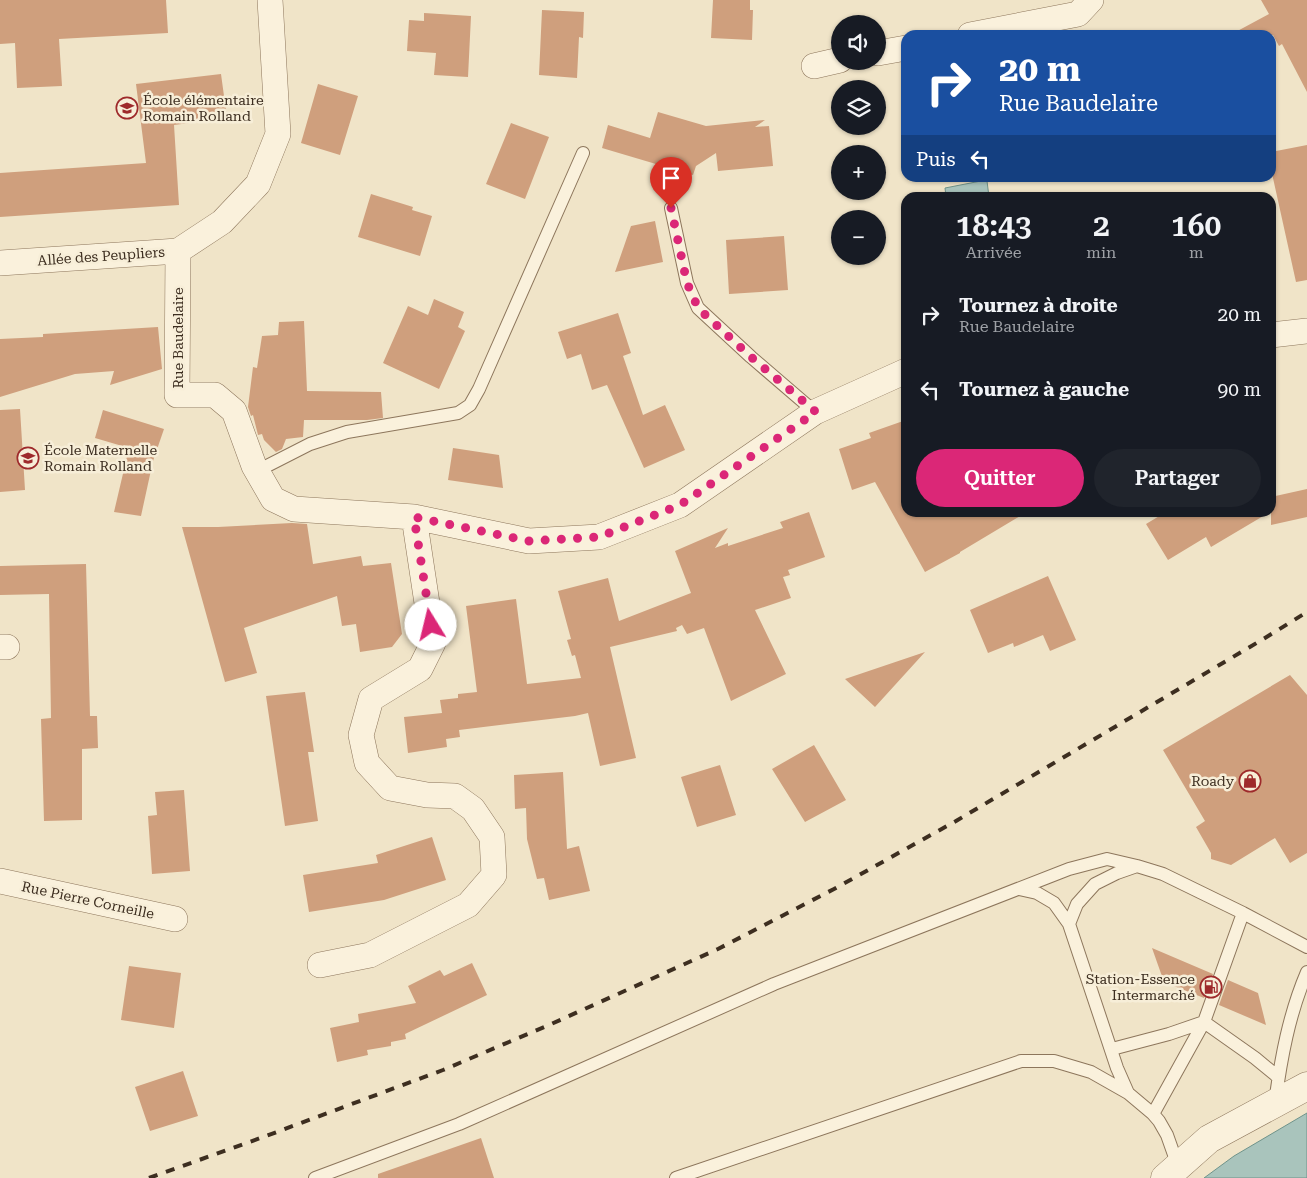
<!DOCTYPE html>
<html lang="fr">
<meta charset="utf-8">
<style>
:root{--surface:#171b24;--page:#20242c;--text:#f1f3f6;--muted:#9ea1a6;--accent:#db2777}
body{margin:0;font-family:"Roboto Serif",serif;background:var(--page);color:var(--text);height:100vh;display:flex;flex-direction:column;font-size:19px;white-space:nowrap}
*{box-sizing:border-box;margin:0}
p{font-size:16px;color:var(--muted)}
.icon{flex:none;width:28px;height:28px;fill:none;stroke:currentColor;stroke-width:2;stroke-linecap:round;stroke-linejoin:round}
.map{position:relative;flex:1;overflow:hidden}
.details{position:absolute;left:901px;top:192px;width:375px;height:325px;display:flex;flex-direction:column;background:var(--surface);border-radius:15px;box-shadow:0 1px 4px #0004}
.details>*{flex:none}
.guide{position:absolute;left:901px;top:30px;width:375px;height:152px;border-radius:15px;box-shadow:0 1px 4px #0004;background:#1a4fa0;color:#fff;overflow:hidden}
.tools{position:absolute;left:831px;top:15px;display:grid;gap:10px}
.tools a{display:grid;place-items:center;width:55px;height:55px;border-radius:50%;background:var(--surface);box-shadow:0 1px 4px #0004;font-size:25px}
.pin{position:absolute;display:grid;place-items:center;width:42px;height:42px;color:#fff;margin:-51px -21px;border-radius:50% 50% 50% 0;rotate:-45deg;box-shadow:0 0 5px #0007}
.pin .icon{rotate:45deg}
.me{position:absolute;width:55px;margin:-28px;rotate:351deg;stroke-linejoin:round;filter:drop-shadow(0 0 4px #0008)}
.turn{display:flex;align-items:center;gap:18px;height:105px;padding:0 15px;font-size:22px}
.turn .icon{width:65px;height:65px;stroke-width:2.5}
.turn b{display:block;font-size:35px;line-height:42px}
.then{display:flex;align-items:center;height:48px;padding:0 15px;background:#0003;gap:10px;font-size:19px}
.eta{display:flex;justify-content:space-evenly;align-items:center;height:85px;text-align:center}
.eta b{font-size:30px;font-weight:600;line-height:35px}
.cta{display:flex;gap:10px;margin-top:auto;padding:10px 15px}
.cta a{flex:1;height:58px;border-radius:30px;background:var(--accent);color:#fff;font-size:20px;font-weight:600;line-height:58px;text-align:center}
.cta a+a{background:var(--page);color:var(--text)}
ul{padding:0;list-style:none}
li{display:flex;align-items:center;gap:15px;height:75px;padding:0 15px}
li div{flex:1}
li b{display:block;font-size:19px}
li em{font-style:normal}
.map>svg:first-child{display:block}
</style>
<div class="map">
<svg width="1307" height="1178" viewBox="0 0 1307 1178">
<rect width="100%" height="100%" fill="#f0e4c8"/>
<path fill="#a9c4bc" stroke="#6f938a" d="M 986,180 L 987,181 L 989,197 L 946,197 L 945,188 Z
M 1307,1113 L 1307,1178 L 1204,1178 L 1234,1156 Z"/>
<path fill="#cf9f7d" d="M 0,0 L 166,0 L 168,33 L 59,39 L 62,86 L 17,88 L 15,43 L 0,44 Z
M 713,0 L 750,0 L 750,10 L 753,10 L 752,40 L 711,38 Z
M 1261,0 L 1307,0 L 1307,92 L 1282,44 L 1279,46 L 1273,35 L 1230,35 L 1269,14 Z
M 542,10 L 584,12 L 583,38 L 579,37 L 577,78 L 539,75 Z
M 424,13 L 471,16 L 468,77 L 434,75 L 436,53 L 407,51 L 409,20 L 424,21 Z
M 221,74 L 227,118 L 174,125 L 179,205 L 0,217 L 0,173 L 146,163 L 136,84 Z
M 318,84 L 358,96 L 340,155 L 301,143 Z
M 658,112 L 706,126 L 765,120 L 755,127 L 769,126 L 773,166 L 718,171 L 716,153 L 696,166 L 693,175 L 602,148 L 608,125 L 650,138 Z
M 511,123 L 549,137 L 525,199 L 486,184 Z
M 1307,145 L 1307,280 L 1296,282 L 1271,169 L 1271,152 Z
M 371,194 L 413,207 L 412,210 L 432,216 L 420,256 L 358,237 Z
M 655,221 L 663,262 L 615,272 L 631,226 Z
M 784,236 L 788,290 L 729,294 L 726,240 Z
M 434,299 L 464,312 L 458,327 L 465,331 L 439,389 L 383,363 L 408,306 L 428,315 Z
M 618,313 L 631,353 L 623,356 L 643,415 L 665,405 L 685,450 L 644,468 L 607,385 L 592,390 L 581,354 L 567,359 L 558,332 Z
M 304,321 L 307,391 L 381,392 L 383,418 L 367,420 L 304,420 L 303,437 L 286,439 L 282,449 L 276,452 L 264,440 L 262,434 L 258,435 L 253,415 L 251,416 L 248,407 L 253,367 L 257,368 L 262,336 L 278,335 L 279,322 Z
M 158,327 L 162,369 L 110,385 L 114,371 L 75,374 L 0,397 L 0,339 L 43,337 L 43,334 Z
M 20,409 L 25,490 L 0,492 L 0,410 Z
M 103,410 L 164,429 L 153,461 L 141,516 L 114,512 L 129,448 L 95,438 Z
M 906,420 L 906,512 L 1027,512 L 960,552 L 960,553 L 925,572 L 875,482 L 852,490 L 839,449 L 871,438 L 869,433 Z
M 453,448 L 499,455 L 503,488 L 448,480 Z
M 1307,489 L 1307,517 L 1271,525 L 1271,497 Z
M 809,512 L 825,557 L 788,570 L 790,575 L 783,577 L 791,598 L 755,610 L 786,674 L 731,701 L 704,628 L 687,634 L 682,625 L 676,628 L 677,631 L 610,647 L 636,758 L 600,766 L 588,713 L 575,716 L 459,730 L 460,737 L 446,739 L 447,747 L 408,753 L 404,717 L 442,713 L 440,700 L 458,698 L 458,694 L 477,692 L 466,606 L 516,599 L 527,684 L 581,678 L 575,655 L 572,656 L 567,640 L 571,639 L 558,591 L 608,578 L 619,621 L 691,593 L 675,551 L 728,528 L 715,548 L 728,543 L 728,546 L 783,528 L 780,522 Z
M 1166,512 L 1270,512 L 1211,547 L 1206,537 L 1168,560 L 1146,524 Z
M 292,523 L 307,524 L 313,564 L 361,556 L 363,566 L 391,563 L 402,634 L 392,647 L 360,652 L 356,624 L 342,626 L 337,596 L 244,628 L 257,673 L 225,682 L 182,527 L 218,527 Z
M 86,564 L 90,716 L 97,716 L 98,748 L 82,749 L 82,820 L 44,821 L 41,719 L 51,718 L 49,594 L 0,595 L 0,566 Z
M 1048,576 L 1076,640 L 1050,651 L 1043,635 L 1014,647 L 1013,643 L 988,653 L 970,610 Z
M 925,652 L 875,707 L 845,679 Z
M 1290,675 L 1307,695 L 1307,853 L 1290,863 L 1275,838 L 1231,865 L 1211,859 L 1211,853 L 1196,827 L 1205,821 L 1163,750 Z
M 305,692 L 314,752 L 308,752 L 318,821 L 285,826 L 266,696 Z
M 814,745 L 846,800 L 805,822 L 772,769 Z
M 720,765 L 736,815 L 697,827 L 681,777 Z
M 563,772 L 567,849 L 579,846 L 590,891 L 549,900 L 544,878 L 537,879 L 527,839 L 526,808 L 515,809 L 514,775 Z
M 184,790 L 190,871 L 152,874 L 148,816 L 157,815 L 155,792 Z
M 432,837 L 446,880 L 384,900 L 309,912 L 303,875 L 378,863 L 376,855 Z
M 1152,948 L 1213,974 L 1204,998 L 1164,982 Z
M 472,963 L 487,995 L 405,1034 L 406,1039 L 391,1042 L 391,1046 L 367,1050 L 368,1055 L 337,1062 L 330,1028 L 359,1022 L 358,1014 L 416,1003 L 408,986 L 440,970 L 444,976 Z
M 129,966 L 181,973 L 174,1028 L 121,1020 Z
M 1228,980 L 1258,993 L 1266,1025 L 1219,1005 Z
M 183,1071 L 198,1116 L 150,1131 L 135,1087 Z
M 481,1138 L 494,1178 L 378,1178 L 378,1174 Z"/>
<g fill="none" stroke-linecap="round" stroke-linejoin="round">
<g stroke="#8d765c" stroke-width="14">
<path id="service" d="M 671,208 L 687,283 L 698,308 L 751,357 L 815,412
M 257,471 L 310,444 L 347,432 L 458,413 L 470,405 L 479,389 L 583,153
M 1019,889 L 1037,893 L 1054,903 L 1069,924 L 1117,1068 L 1128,1093
M 1069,924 L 1077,904 L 1095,884 L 1117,873 L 1137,866
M 1112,1049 L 1169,1034 L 1204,1022 L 1255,1058 L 1278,1077
M 1275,1103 C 1281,1058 1289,1014 1307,972
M 1153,1114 L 1204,1022 L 1243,913
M 315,1178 L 459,1124 L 774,984 L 1069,869 L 1107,859 L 1137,866 L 1163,874 L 1243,913 L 1307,947
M 676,1178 L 1021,1061 L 1054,1061 L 1091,1072 L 1128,1093 L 1153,1114 L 1159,1121 L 1167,1135 L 1178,1166"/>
</g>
<g stroke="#8d765c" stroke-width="26">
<path id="minor" d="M 970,35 L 1078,14 L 1091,0
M 878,53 L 906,48
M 814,66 L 840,60
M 178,251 L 177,395 L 215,395 L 234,411 L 254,466 L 273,499 L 294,509 L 414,517 L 529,541 L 599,537 L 680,505 L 815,412 L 906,371
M 0,263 L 178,251 L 222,222 L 258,184 L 278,134 L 270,0
M 1271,335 L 1307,331
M 0,647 L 7,647
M 0,881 L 175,919
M 320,965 L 370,955 L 468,905 L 494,875 L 492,837 L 473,809 L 455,796 L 427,795 L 390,788 L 367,763 L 361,735 L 371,699 L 420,669 L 433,643 L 414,517"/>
</g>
<g stroke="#8d765c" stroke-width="29">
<path id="tertiary" d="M 1165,1178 L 1209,1139 L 1307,1086"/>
</g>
<use href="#service" stroke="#faf1dc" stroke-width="12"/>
<use href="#minor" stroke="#faf1dc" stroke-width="25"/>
<use href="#tertiary" stroke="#faf1dc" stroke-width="28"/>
<path stroke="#3d2e20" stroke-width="4" stroke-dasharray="9 9" stroke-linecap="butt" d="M 149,1178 L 266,1136 L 443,1070 L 549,1025 L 718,949 L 834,889 L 956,821 L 1265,638 L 1307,612"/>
</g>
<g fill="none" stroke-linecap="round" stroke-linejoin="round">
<path stroke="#db2777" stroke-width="9" stroke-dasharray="0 16.2" d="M 431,625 L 414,517 L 529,541 L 599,537 L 680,505 L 816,412 L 751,357 L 698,308 L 687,283 L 671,208"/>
</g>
<defs>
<g id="school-ring" transform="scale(1.125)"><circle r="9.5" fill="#f7eed8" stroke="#9e2a2b" stroke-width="1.5"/><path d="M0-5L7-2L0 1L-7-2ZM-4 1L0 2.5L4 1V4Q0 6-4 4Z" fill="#9e2a2b"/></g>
<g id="shop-ring" transform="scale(1.125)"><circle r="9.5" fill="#f7eed8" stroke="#9e2a2b" stroke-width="1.5"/><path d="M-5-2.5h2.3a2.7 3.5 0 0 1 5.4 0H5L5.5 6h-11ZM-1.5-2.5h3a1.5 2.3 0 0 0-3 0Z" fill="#9e2a2b"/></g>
<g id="fuel-ring" transform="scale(1.125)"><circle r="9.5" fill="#f7eed8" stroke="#9e2a2b" stroke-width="1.5"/><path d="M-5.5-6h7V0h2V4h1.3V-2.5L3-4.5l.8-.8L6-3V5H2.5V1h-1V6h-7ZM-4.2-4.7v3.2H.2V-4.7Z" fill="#9e2a2b"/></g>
</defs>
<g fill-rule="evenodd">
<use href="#school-ring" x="127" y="108"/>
<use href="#school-ring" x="28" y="458"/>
<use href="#shop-ring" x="1250" y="781"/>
<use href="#fuel-ring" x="1211" y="987"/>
</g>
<g text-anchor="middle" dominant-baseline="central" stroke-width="5" stroke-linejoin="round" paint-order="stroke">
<g font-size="14" fill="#3d2e20" stroke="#f7eed8" text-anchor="start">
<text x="143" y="100">École élémentaire<tspan x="143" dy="16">Romain Rolland</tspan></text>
<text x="44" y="450">École Maternelle<tspan x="44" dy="16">Romain Rolland</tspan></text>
<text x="1234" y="781" text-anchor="end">Roady</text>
<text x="1195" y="979" text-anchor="end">Station-Essence<tspan x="1195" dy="16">Intermarché</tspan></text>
</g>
<g font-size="14" fill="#3d2e20" stroke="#f7eed8">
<text transform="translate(101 256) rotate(-4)">Allée des Peupliers</text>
<text transform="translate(178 338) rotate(-90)">Rue Baudelaire</text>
<text transform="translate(88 900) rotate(12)">Rue Pierre Corneille</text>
</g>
</g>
</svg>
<div class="tools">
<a><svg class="icon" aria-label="sound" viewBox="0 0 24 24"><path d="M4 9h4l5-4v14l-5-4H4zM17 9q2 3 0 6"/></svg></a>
<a><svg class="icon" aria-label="layers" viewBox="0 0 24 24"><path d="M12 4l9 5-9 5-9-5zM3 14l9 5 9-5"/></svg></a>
<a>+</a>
<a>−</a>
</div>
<div class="pin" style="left:671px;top:208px;background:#d93025"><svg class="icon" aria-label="arrive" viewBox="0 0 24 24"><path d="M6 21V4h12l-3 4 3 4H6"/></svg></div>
<svg class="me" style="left:431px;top:625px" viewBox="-20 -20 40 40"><circle r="19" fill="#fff"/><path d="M0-13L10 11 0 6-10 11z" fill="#db2777"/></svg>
<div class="guide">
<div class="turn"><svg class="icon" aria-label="right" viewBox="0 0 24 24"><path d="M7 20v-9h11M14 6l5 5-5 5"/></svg><div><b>20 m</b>Rue Baudelaire</div></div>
<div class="then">Puis<svg class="icon" aria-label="left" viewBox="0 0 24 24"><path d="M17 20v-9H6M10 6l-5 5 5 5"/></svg></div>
</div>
<section class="details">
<div class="eta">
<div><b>18:43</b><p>Arrivée</p></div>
<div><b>2</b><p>min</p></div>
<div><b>160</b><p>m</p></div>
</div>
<ul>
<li><svg class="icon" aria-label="right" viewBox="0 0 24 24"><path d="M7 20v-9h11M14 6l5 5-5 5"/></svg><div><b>Tournez à droite</b><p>Rue Baudelaire</p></div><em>20 m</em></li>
<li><svg class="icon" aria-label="left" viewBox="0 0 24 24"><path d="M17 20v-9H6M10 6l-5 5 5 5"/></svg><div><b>Tournez à gauche</b></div><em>90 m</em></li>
</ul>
<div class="cta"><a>Quitter</a><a>Partager</a></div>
</section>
</div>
